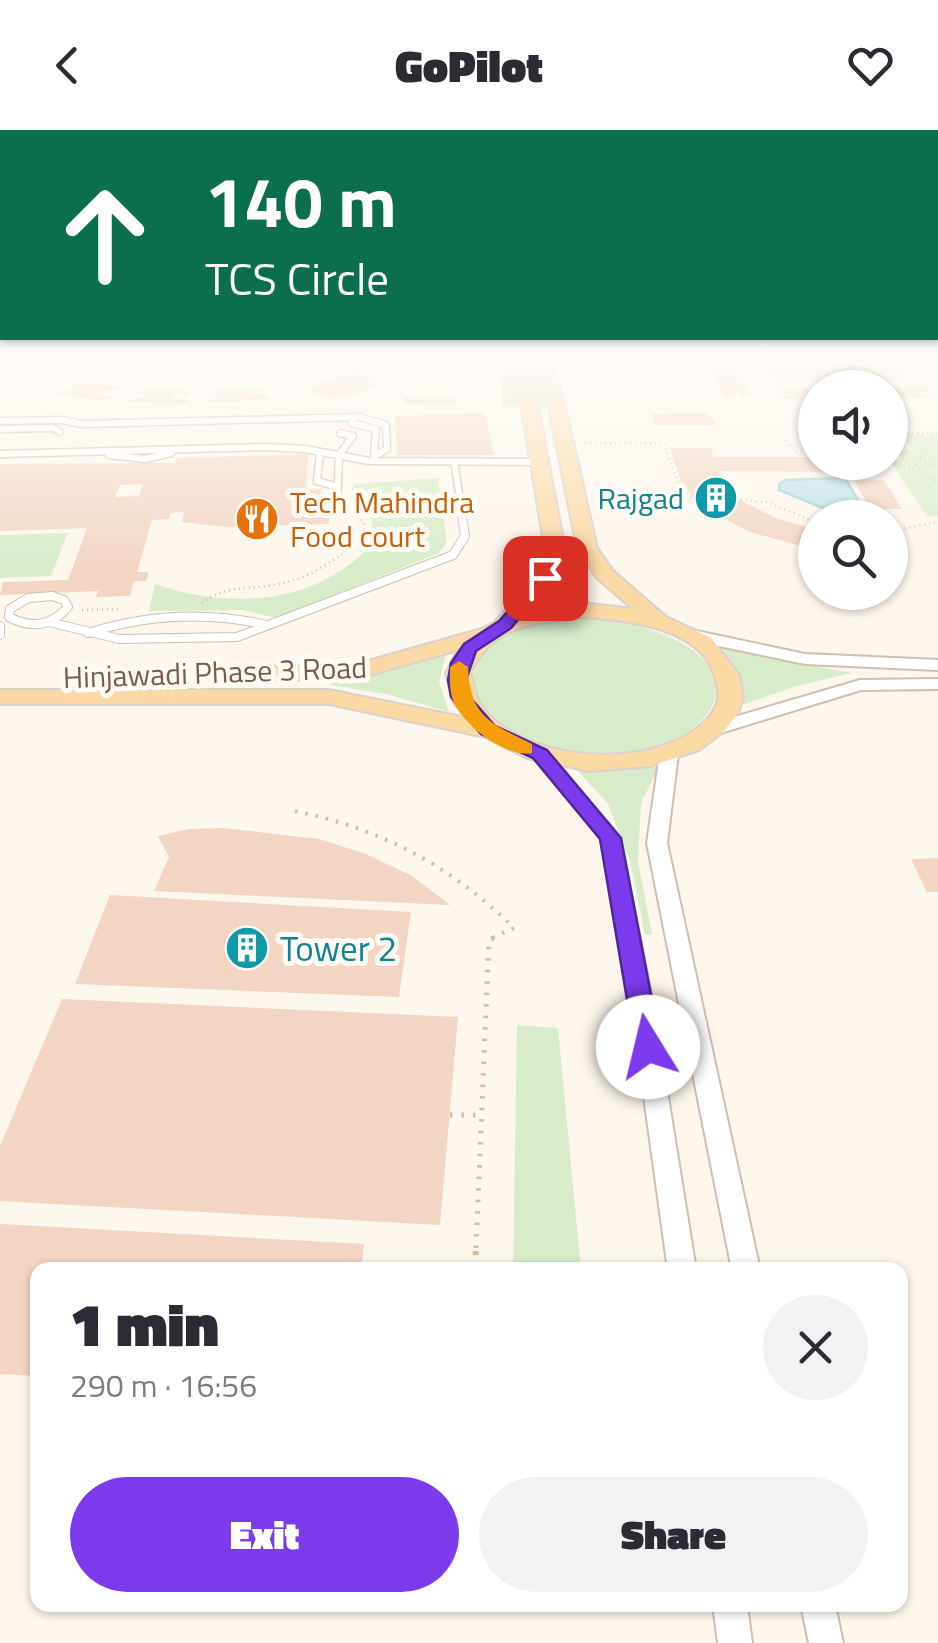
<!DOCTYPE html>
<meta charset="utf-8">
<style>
:root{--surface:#fff;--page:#f2f2f3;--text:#2b2b33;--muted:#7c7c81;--accent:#7c3aed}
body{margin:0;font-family:"Titillium Web",sans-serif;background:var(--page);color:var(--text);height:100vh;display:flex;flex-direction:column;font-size:38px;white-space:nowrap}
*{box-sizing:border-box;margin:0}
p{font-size:32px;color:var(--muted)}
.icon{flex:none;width:55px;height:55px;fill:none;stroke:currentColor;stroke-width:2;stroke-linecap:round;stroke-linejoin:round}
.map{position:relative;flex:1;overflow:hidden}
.panel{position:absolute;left:30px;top:1132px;width:878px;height:350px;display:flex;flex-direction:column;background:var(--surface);border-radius:20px;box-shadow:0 2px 8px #0004}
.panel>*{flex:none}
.top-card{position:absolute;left:0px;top:0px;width:940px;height:210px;box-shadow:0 2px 8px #0004;background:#0b6e4f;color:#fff;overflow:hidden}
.tools{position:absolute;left:798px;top:240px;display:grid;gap:20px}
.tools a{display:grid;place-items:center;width:110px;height:110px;border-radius:50%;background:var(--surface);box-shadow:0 2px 8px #0004;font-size:50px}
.pin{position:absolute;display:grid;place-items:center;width:85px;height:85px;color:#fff;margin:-42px;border-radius:20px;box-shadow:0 5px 15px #0006}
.me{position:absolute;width:110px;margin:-55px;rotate:351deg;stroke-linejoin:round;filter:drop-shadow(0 0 8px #0008)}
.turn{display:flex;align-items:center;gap:35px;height:210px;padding:0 40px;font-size:45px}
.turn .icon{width:130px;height:130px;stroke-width:2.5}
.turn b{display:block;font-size:70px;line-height:85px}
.round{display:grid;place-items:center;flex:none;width:105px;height:105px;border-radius:52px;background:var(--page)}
.headline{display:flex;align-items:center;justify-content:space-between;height:170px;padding:0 40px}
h1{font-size:60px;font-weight:800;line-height:75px}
.button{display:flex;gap:20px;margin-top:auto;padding:20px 40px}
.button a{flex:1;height:115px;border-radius:60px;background:var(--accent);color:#fff;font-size:40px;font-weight:800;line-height:115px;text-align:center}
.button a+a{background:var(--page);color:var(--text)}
header{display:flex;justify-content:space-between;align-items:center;height:130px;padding:0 40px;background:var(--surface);font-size:45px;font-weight:800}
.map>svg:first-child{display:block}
</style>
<header><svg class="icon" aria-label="back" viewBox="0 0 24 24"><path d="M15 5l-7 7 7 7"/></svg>GoPilot<svg class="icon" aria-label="heart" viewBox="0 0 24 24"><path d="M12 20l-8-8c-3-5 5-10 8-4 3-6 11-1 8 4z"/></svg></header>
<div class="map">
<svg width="938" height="1513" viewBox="0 0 938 1513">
<rect width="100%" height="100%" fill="#fdf6ec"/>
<path fill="#d8ecc9" d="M 759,227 L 898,227 L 916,249 L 773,250 Z
M 902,304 L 938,304 L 938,386 L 927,386 L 890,331 L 902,329 L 895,320 L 912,319 Z
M 438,348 L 447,412 L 439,423 L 276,488 L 243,480 L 149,481 L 155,454 C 230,480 317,475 372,414 L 372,391 L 352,359 L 355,354 Z
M 68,403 L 51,446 L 0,448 L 0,405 Z
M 583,486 C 823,514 697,669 532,611 C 502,600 477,582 470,550 C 480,496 539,492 583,486 Z
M 723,519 L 852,543 L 797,556 L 742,575 L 740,545 Z
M 446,525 L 439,552 L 449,582 L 386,564 L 325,554 Z
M 659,637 L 641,673 L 638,732 L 652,804 L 645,805 L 630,731 L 608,674 L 577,640 Z
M 517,895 L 558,898 L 581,1140 L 513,1140 Z"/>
<path fill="#bfe3e8" stroke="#a5d3da" stroke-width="2.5" d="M 845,348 L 867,386 L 825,379 L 779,360 L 779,354 L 786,350 Z"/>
<path fill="#f3d5c3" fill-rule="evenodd" d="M 499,227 L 554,227 L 563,277 L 503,277 Z
M 703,227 L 714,227 L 718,235 L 724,234 L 720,227 L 729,227 L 752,267 L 742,267 L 739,263 L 733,263 L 736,267 L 724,267 Z
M 822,227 L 864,232 L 868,238 L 839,242 L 843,247 L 808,247 L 804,240 L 831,240 L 830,232 Z
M 359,244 L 377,248 L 376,256 L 355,264 L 332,267 L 311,263 L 309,259 L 328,248 Z
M 78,252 L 107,254 L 120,258 L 96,263 L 113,267 L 101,271 L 52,263 L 73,260 L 76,257 L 71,257 Z
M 263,257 L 264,262 L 248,262 L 249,266 L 264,264 L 271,269 L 206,273 L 206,270 L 220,267 L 214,265 L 216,260 Z
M 926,257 L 930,262 L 917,262 L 936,268 L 890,268 L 890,258 Z
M 154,258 L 191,261 L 188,266 L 174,264 L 170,268 L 190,270 L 181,275 L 125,271 L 144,266 L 146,264 L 140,263 L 144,259 Z
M 815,258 L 815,269 L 783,269 L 780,265 L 791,265 L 776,259 Z
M 403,267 L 455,267 L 457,273 L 403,275 Z
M 485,283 L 494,325 L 397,325 L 395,286 Z
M 709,283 L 715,295 L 655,295 L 651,284 Z
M 670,318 L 711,318 L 713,327 L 815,327 L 815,332 L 835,332 L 840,342 L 718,341 L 721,352 L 742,371 L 775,388 L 815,399 L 815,420 L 750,402 L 708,380 L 682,355 Z
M 308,324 L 306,360 L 321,359 L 320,383 L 329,382 L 329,394 L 225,397 L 182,392 L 184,382 L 170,383 L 169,389 L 152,390 L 137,442 L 149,442 L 146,451 L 134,451 L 130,466 L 96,467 L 98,461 L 0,465 L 3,452 L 68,450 L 87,398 L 0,401 L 0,334 L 175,333 L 176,328 ZM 143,354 L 139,366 L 115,367 L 120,355 Z
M 854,349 L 884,350 L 902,379 L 870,379 Z
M 223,698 L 319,709 L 366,724 L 412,746 L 450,775 L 154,761 L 169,727 L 158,706 L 189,699 Z
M 938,728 L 938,762 L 927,762 L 911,729 Z
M 110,765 L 411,782 L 399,867 L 75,854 Z
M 62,869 L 458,887 L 440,1095 L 0,1071 L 0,1016 Z
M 0,1094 L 364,1114 L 361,1140 L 38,1140 L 38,1246 L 0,1244 Z"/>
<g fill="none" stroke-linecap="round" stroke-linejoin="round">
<path stroke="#dcd0c4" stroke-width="18" stroke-dasharray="18 9" stroke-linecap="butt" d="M 524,227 L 529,272
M 547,227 L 556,272"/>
<g stroke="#d1beb0" stroke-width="9">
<path id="service-far1" d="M 0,291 L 61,290 L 82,294 L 359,287 L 386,295 L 387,319 L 376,325
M 352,293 L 376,299 L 374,327
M 0,299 L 53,298 L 60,302
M 320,322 L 317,351 L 338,357
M 0,324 L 267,317 L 305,319 L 369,331 L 537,332
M 109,325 L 145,329 L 171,323
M 454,331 L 461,376
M 337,376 L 339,325 L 353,306 L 340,303"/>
</g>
<g stroke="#d1beb0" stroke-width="10">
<path id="service" d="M 337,380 L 337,374
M 52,466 L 64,470 L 68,477 C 51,496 31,499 9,487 L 10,479 L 28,468 Z
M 49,492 L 119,509 L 237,507 L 453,425 L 465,406 L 460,374
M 0,496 L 0,505
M 88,503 C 148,484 206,481 267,495"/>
</g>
<g stroke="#d1beb0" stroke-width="4">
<path id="minor" d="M 540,619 L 546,620 L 620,708 L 654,880 L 696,1140 L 668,1140 L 632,880 L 601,709 L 531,624 Z
M 669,619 L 678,624 L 667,713 L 760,1140 L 732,1140 L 647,713 L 660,624 Z
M 713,1475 L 747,1475 L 752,1513 L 718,1513 Z
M 801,1475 L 835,1475 L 843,1513 L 809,1513 Z"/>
</g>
<g stroke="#d1beb0" stroke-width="4">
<path id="tertiary" d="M 687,499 L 805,524 L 938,530 L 938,540 L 805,534 L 681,508 L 678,504 Z
M 938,549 L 938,559 L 861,560 L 714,605 L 704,599 L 707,595 L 860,550 Z"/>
</g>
<g stroke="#dad1cd" stroke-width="4">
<path id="primary" d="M 529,267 L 537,272 L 565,420 L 556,448 L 527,482 L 582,473 L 633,479 L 597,448 L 577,418 L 548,272 L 556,267 L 564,272 L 597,418 L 612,440 L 666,487 L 711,508 L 739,545 L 743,567 L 738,583 L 724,601 L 699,620 L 651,636 L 590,641 L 527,628 L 486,607 L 329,574 L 0,574 L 0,560 L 329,560 L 467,588 L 454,573 L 446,543 L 458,520 L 362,547 L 243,552 L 231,545 L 243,538 L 361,533 L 482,499 L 495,492 L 535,446 L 545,420 L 521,272 ZM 582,487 C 627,490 706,497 717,553 C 721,570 715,583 702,594 C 650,641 519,634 479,572 C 475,564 473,551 470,543 C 494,493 533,495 582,487 Z"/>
</g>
<path stroke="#d9b8a5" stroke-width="2.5" stroke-dasharray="1 4" stroke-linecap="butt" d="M 907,303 L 938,303
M 918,303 L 934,313
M 782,307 L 794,321 L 815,322
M 585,313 L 664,313 L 679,356 L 702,375
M 935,313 L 937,319 L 923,322 L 916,336 L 938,353
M 920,330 L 938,338
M 884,332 L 917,338
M 741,370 L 767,372 L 815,392
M 890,401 L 938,392
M 202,473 C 226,454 255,460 284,453 C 313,446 335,429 359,412 L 364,392 L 351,382
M 82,480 L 118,479"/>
<path stroke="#d9b8a5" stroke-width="4" stroke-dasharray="2.5 8" stroke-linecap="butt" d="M 295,681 C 382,699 451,736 514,798 L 492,808"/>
<path stroke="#d9b8a5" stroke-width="5" stroke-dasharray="2.5 9" stroke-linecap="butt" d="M 450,985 L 482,985
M 476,1118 L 489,810 L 498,806"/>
<path stroke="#d9b8a5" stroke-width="6" stroke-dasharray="4 11" stroke-linecap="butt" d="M 475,1140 L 476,1116
M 620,1475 L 627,1480"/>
<use href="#service-far1" stroke="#fff" stroke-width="6"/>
<use href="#service" stroke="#fff" stroke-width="8"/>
<use href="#minor" fill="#fff" fill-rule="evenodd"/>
<use href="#tertiary" fill="#fff" fill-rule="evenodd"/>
<use href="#primary" fill="#fbd9a5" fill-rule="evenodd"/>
</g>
<linearGradient id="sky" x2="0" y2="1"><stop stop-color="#97c7e8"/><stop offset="0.52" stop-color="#fefbf6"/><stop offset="1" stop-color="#fefbf6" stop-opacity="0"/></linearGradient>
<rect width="938" height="439" fill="url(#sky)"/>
<path fill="#7c3aed" stroke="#51269a" stroke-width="2.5" d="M 540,445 L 553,448 L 511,498 L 476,521 L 466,550 L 469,566 L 495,596 L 547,620 L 621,708 L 661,917 L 658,925 L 648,928 L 639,925 L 635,917 L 600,709 L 533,628 L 481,604 L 451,567 L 448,550 L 451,533 L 464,514 L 499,491 Z"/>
<path fill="#f59e0b" d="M 459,531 L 468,537 C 470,587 490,593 532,614 L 532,623 C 505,628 463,595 453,570 C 449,560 450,547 450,537 Z"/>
<defs>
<g id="building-disc" transform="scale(2.25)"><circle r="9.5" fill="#0f9aa8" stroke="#fffaf3"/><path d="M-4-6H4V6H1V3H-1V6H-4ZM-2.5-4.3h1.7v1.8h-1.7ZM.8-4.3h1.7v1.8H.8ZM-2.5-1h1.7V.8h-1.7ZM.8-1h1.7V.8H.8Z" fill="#fff"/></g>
<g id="restaurant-disc" transform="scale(2.25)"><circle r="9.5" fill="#e8710a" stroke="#fffaf3"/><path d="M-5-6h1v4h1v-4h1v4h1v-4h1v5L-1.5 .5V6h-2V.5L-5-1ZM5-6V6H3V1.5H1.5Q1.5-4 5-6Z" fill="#fff"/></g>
</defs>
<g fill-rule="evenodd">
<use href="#building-disc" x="716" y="368"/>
<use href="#restaurant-disc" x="257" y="389"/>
<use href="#building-disc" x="247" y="818"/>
</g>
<g text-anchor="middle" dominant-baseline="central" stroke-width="10" stroke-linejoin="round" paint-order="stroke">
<g font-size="30" fill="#0d838f" stroke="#fffaf3" text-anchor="end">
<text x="684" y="368">Rajgad</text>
</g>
<g font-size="30" fill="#c56008" stroke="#fffaf3" text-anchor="start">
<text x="290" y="372">Tech Mahindra<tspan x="290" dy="34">Food court</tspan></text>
</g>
<g font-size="30" fill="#7a5c4d" stroke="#fffaf3">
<text transform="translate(215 542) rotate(-2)">Hinjawadi Phase 3 Road</text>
</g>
<g font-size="35" fill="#0d838f" stroke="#fffaf3" text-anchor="start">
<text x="280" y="818">Tower 2</text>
</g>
</g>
</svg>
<div class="tools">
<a><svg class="icon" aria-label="sound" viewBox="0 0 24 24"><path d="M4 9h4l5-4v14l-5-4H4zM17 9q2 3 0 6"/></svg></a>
<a><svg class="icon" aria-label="search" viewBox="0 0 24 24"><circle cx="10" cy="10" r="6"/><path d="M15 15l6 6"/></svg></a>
</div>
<div class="pin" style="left:545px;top:448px;background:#d93025"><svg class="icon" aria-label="arrive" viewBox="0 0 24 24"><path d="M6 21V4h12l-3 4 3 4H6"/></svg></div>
<svg class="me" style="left:648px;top:917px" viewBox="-20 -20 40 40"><circle r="19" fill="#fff"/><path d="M0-13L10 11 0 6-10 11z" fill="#7c3aed"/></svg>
<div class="top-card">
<div class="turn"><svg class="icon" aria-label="ahead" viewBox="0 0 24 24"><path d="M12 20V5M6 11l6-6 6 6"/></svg><div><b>140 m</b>TCS Circle</div></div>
</div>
<section class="panel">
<div class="headline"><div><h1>1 min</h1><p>290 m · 16:56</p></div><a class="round"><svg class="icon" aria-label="close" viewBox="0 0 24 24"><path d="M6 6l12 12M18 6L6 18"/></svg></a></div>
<div class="button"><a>Exit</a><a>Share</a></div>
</section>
</div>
